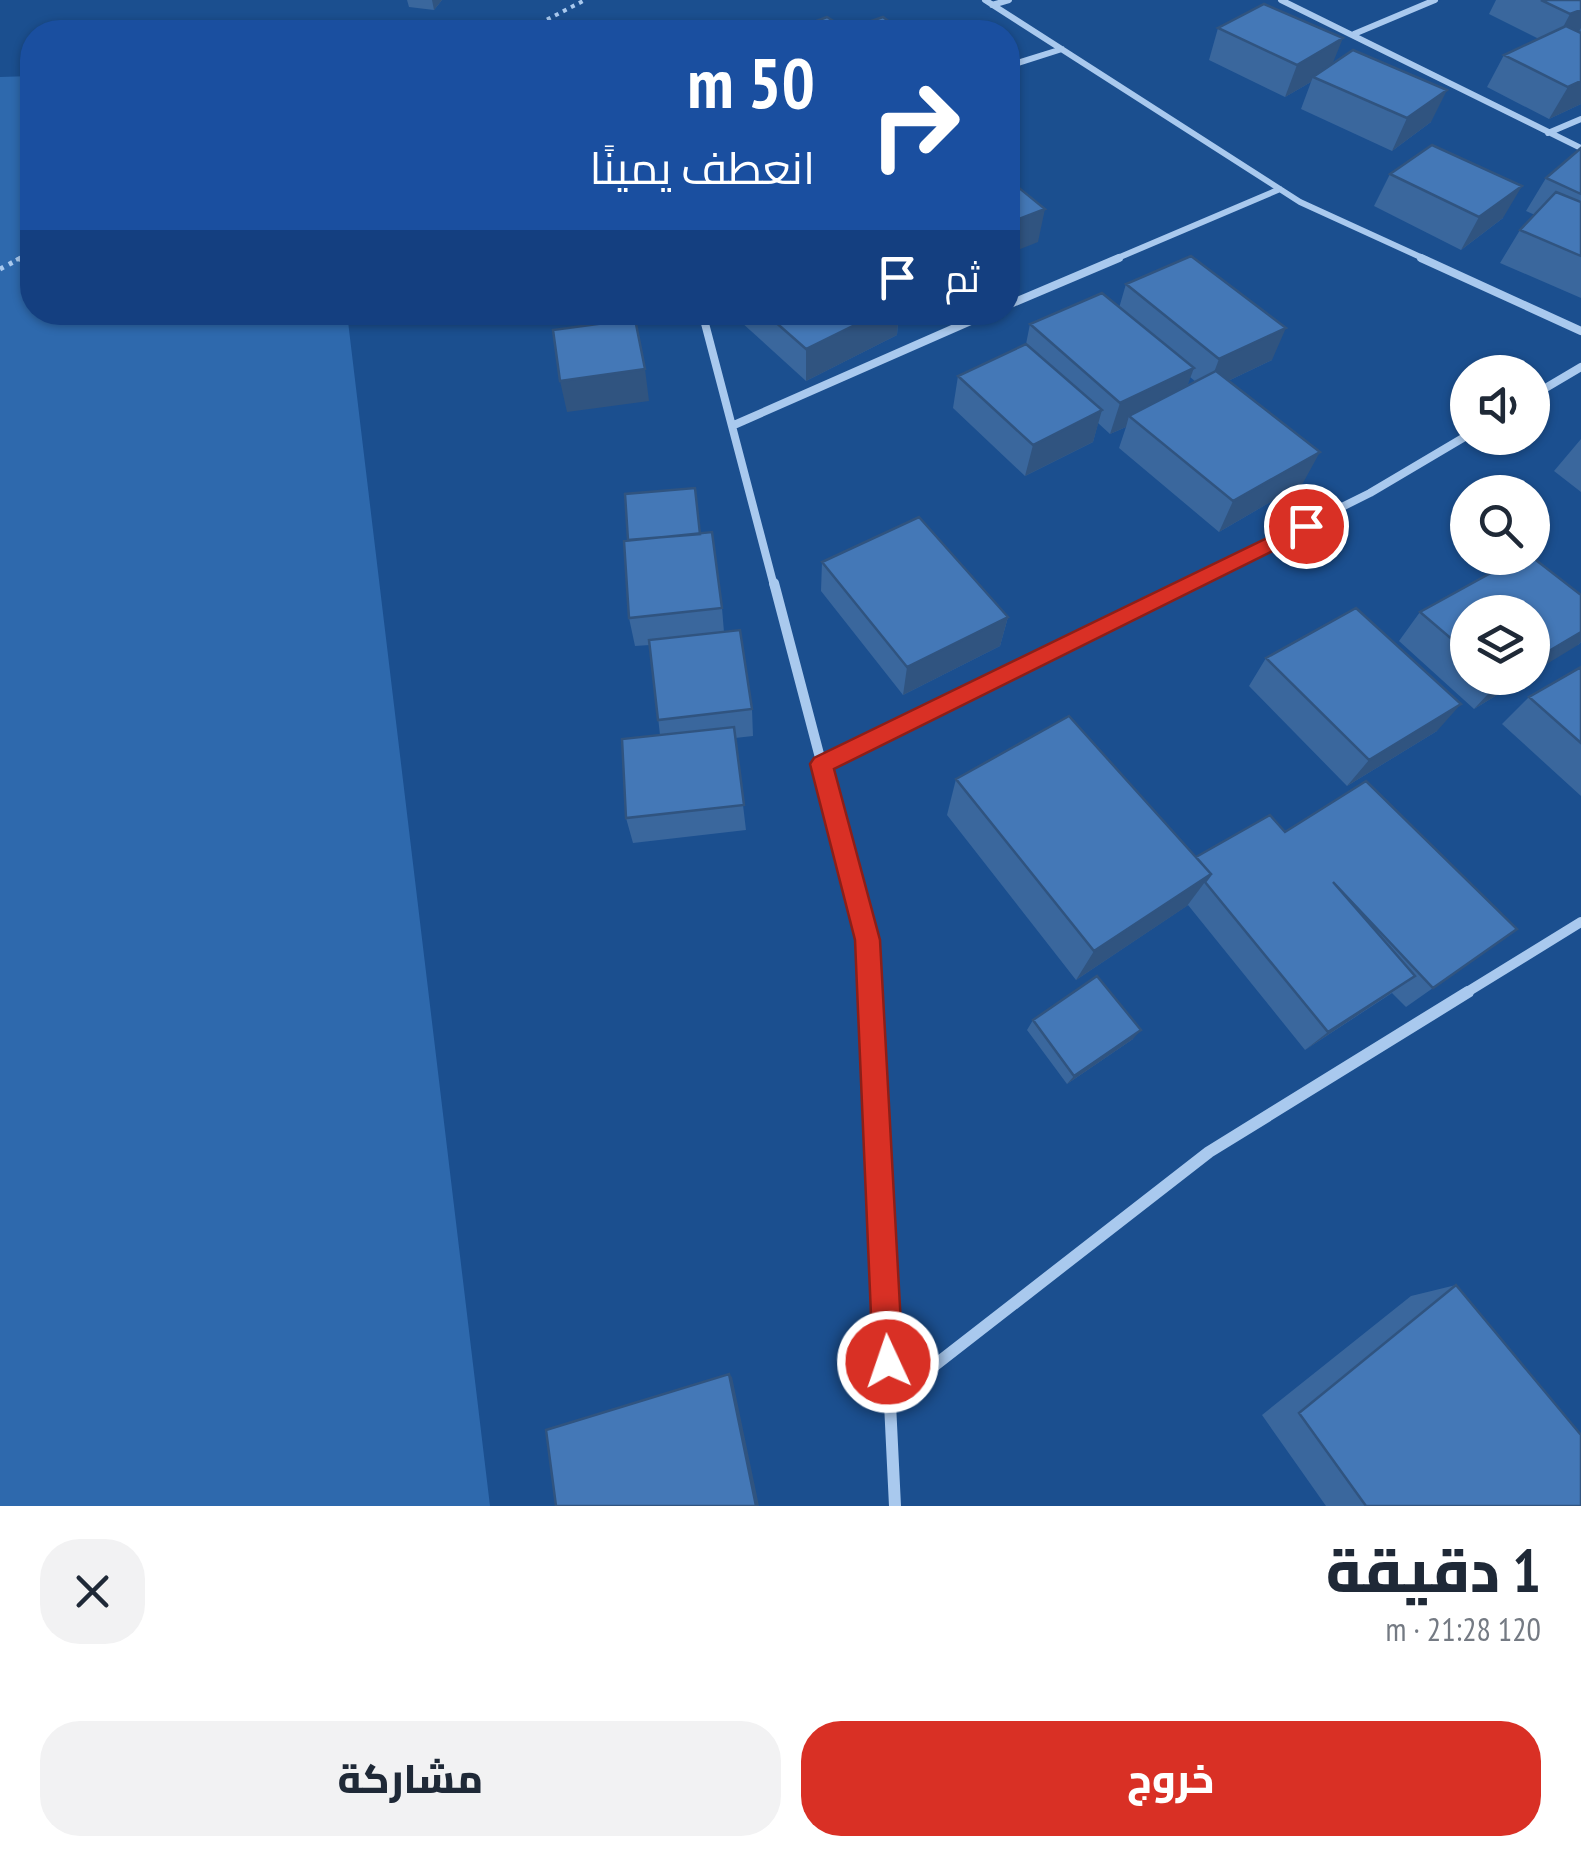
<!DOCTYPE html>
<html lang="ar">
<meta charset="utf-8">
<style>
:root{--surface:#fff;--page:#f2f2f3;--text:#1f2937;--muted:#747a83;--accent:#d93025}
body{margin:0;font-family:"PT Sans Narrow",Cairo,sans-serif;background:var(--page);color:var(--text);direction:rtl;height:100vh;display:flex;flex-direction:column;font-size:38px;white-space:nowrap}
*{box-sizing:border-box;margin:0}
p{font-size:32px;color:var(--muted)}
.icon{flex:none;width:55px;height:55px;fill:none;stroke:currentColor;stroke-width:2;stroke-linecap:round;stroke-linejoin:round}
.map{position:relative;height:1506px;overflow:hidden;direction:ltr}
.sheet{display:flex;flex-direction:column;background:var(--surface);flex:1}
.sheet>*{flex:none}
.guide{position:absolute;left:20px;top:20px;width:1000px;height:305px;border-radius:40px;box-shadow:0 2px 8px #0004;direction:rtl;background:#1a4fa0;color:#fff;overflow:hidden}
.controls{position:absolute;left:1450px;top:355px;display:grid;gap:20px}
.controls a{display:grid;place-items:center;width:100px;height:100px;border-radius:50%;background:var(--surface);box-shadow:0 2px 8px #0004;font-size:50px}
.pin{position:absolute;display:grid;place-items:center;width:85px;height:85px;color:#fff;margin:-42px;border:5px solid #fff;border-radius:50%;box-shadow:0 2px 10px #0007}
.me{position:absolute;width:110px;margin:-55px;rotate:357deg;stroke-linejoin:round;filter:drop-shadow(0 0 8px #0008)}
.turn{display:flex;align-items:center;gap:35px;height:210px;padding:0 40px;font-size:45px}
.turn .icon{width:130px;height:130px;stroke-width:2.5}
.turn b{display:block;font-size:70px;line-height:85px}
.then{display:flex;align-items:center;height:95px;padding:0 40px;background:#0003;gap:20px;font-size:38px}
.round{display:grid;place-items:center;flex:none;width:105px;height:105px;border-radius:40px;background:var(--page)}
.summary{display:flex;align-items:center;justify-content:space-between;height:170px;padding:0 40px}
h1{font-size:60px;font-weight:800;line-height:75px}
.action{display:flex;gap:20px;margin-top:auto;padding:20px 40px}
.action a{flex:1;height:115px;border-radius:40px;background:var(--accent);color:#fff;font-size:40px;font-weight:800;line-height:115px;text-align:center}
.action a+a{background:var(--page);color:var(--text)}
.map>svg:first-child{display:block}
</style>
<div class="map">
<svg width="1581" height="1506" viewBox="0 0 1581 1506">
<rect width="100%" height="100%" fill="#1b4f8f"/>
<path fill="#2e69ad" d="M 32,76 L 32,312 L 347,313 L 490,1506 L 0,1506 L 0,77 Z"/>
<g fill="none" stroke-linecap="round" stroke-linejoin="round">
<path stroke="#a9c9ee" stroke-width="4" stroke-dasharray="4 5" stroke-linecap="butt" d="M 523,32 L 585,0
M 16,260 L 32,252"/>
<path stroke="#a9c9ee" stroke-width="5" stroke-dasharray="4 6" stroke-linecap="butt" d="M 0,269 L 21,258"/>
<path stroke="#a9c9ee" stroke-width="6" d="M 985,0 L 1300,202 L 1427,260
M 1281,0 L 1581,148
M 992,5 L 1009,0
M 1354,34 L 1435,0
M 1008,66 L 1062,49
M 1548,133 L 1581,119
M 1113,260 L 1280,189"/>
<path stroke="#a9c9ee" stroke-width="8" d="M 1421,258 L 1581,331
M 1008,305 L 1119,258
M 702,312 L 774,586
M 1532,396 L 1581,367
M 734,425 L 991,312
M 1183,586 L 1370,493 L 1468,435"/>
<path stroke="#a9c9ee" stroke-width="10" d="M 774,583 L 868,940 L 871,994
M 822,764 L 1188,583
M 1464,994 L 1581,922"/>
<path stroke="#a9c9ee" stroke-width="12" d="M 870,992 L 895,1506
M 890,1400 L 1209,1152 L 1468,992"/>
</g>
<path fill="#3a679d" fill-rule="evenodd" d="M 407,0 L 442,0 L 434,10 L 409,7 Z
M 1496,0 L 1581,0 L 1581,104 L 1549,119 L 1487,87 L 1504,55 L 1539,39 L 1489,14 Z
M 1218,28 L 1332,64 L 1431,122 L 1392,151 L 1301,109 L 1311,82 L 1285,97 L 1209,60 Z
M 1581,148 L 1581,298 L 1500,263 L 1520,230 L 1535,215 L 1526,211 L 1546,178 Z
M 1390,174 L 1503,218 L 1461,250 L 1374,206 Z
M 1126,284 L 1272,360 L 1228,381 L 1303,483 L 1219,532 L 1119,448 L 1126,427 L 1110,434 L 1098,423 L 1093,442 L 1025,476 L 953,408 L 958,376 L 1026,344 L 1030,324 L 1119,308 ZM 1190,377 L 1196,382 L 1187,386 Z
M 730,312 L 899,312 L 897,335 L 806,381 Z
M 1581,439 L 1581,492 L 1554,471 Z
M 700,534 L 722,608 L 724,632 L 752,709 L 753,736 L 735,738 L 746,830 L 633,843 L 626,818 L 660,735 L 650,645 L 635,646 L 629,618 L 628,541 Z
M 822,562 L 1008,617 L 1000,646 L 903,695 L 821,591 Z
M 1581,595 L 1581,642 L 1578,645 L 1468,612 L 1468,678 L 1525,678 L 1474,709 L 1399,641 L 1420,612 Z
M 1266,658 L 1437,731 L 1347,786 L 1249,686 Z
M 1581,667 L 1581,796 L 1502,724 L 1529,697 Z
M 956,779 L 1196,857 L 1285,832 L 1517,929 L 1406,1007 L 1392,993 L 1305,1050 L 1188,905 L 1076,980 L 947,815 Z
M 1033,1020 L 1133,1039 L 1067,1084 L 1027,1030 Z
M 1456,1285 L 1581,1506 L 1326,1506 L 1262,1415 L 1411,1296 Z"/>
<path fill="#305480" d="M 432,0 L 442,0 L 434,10 Z
M 1581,10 L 1581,28 L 1576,36 L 1553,46 L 1570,14 Z
M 1343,38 L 1330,70 L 1313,77 L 1311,82 L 1285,97 L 1297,65 Z
M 1581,81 L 1581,104 L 1549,119 L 1568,87 Z
M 1447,90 L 1431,122 L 1392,151 L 1407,118 Z
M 1522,186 L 1503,218 L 1461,250 L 1479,217 Z
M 1045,209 L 1038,242 L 1008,254 L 1008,223 Z
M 881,312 L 899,312 L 897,335 L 806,381 L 806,349 Z
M 1286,328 L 1272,360 L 1207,391 L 1219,359 Z
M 1194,368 L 1182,400 L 1129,416 L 1126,427 L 1110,434 L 1120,403 Z
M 645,369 L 649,401 L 567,412 L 560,381 Z
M 1102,410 L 1093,442 L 1025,476 L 1033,445 Z
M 1320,452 L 1303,483 L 1219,532 L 1233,501 Z
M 1008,617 L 1000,646 L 903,695 L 907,667 Z
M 1581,632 L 1581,642 L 1578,645 L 1532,673 L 1532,661 Z
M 1506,678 L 1525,678 L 1474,709 L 1500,681 Z
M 1461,704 L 1437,731 L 1347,786 L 1369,760 Z
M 1211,874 L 1187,906 L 1076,980 L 1094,951 Z
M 1415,976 L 1388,995 L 1305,1050 L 1328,1032 Z
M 1141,1030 L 1133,1039 L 1067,1084 L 1074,1076 Z
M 729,1374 L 732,1377 L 759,1506 L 756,1506 Z"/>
<path fill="#4478b7" stroke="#305480" stroke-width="2.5" d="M 1541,0 L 1581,0 L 1581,10 L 1570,14 Z
M 1264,4 L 1343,38 L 1297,65 L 1218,28 Z
M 827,17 L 851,32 L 788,32 Z
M 883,17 L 903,32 L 861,32 L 854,27 Z
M 1566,26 L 1581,33 L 1581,81 L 1568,87 L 1504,55 Z
M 1353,50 L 1447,90 L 1407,118 L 1313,77 Z
M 1432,145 L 1522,186 L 1479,217 L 1390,174 Z
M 1581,148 L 1581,194 L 1546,178 Z
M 1008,179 L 1045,209 L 1008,223 Z
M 1556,192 L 1581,202 L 1581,256 L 1520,230 Z
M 1191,256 L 1286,328 L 1219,359 L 1126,284 Z
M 1102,293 L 1194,368 L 1120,403 L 1030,324 Z
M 764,312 L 881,312 L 806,349 Z
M 635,319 L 645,369 L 560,381 L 553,330 Z
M 1026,344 L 1102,410 L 1033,445 L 958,376 Z
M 1216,371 L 1320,452 L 1233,501 L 1129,416 Z
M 695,488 L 700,534 L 628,540 L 625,494 Z
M 919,517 L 1008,617 L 907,667 L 822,562 Z
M 712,532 L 722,608 L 629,618 L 624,541 Z
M 1532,557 L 1581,595 L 1581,632 L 1532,661 L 1532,612 L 1468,612 L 1468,653 L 1420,612 L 1518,558 Z
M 1356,608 L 1461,704 L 1369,760 L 1266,658 Z
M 740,630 L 752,709 L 658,720 L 649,640 Z
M 1581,667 L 1581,743 L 1529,697 Z
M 1069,716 L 1211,874 L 1094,951 L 956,779 Z
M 734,727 L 744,805 L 626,818 L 622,739 Z
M 1366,781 L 1517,929 L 1433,988 L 1333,882 L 1415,976 L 1328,1032 L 1205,882 L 1211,874 L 1196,857 L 1270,815 L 1285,832 Z
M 1097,976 L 1141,1030 L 1074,1076 L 1033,1020 Z
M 1456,1285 L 1581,1435 L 1581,1506 L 1366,1506 L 1299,1413 Z
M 729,1374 L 756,1506 L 556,1506 L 546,1430 Z"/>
<path fill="#d93025" stroke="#8d1f18" stroke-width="2.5" d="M 1306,519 L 1315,526 L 1313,531 L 834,769 L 880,940 L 903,1362 L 899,1372 L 888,1377 L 877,1372 L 873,1362 L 855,940 L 810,764 L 814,758 Z"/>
</svg>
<div class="controls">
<a><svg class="icon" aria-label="sound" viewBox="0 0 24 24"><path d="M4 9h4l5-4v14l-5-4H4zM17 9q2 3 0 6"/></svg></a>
<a><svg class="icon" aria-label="search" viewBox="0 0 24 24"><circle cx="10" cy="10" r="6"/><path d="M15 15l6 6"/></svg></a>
<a><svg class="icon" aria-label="layers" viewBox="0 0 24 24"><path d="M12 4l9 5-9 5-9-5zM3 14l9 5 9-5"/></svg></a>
</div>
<div class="pin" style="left:1306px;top:526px;background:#d93025"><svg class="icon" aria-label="arrive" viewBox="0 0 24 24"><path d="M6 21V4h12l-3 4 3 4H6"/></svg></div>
<svg class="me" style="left:888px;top:1362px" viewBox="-20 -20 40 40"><circle r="17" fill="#d93025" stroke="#fff" stroke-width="3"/><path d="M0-11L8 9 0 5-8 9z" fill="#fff"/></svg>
<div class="guide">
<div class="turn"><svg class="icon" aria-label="right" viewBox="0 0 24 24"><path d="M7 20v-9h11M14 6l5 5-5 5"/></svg><div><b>50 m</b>انعطف يمينًا</div></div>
<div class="then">ثم<svg class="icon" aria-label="arrive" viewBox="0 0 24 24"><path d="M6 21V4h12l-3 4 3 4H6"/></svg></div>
</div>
</div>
<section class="sheet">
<div class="summary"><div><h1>1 دقيقة</h1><p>120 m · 21:28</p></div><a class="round"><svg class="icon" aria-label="close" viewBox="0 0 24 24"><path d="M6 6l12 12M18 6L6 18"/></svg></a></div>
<div class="action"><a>خروج</a><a>مشاركة</a></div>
</section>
